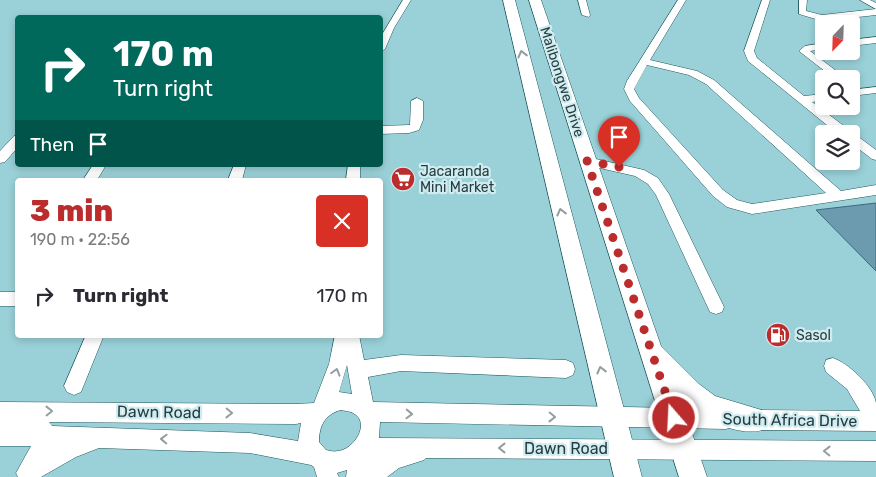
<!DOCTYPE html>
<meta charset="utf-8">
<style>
:root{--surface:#fff;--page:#f2f2f3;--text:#2b2b33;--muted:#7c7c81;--accent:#bb2c2c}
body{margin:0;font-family:Rubik,sans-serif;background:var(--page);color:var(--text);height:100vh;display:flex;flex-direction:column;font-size:19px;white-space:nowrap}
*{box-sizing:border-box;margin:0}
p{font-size:16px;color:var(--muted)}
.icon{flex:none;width:28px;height:28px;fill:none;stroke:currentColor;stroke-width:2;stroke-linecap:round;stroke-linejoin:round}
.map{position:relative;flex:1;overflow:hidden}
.panel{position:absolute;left:15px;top:178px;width:368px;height:160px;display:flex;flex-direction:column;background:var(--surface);border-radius:5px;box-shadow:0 2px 8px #0003}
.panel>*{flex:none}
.top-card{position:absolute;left:15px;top:15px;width:368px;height:152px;border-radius:5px;box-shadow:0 2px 8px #0003;background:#00695c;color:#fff;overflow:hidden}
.needle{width:32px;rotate:203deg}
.tools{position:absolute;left:815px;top:15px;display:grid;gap:10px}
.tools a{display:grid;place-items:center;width:45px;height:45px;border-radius:5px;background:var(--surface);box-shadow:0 2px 8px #0003;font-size:25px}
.pin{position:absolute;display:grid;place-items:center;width:42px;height:42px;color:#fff;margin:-51px -21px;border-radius:50% 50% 50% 0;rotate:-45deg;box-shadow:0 0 5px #0007}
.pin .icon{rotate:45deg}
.me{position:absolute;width:55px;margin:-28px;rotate:341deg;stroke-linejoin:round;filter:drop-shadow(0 0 4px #0008)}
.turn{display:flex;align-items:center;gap:18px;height:105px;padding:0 15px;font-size:22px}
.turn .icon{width:65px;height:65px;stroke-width:2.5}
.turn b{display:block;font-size:35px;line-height:42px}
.then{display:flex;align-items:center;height:48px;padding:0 15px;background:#0003;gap:10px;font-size:19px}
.round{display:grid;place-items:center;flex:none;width:52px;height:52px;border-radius:5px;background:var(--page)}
.summary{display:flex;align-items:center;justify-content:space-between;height:85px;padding:0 15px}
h1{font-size:30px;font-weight:800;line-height:38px;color:var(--accent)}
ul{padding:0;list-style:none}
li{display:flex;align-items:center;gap:15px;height:65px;padding:0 15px}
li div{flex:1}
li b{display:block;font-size:19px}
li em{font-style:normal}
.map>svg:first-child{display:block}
</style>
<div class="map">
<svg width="876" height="477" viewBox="0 0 876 477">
<rect width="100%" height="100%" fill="#9ad1d8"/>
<path fill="#6c9aae" stroke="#3c6a7c" d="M 876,203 L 876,271 L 816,210 Z"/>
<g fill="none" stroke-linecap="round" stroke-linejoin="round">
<g stroke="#20575d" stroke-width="1">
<path id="minor" d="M 403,0 L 411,0 L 394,28 L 385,49 L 380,52 L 380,38 Z
M 578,0 L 586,0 L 590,15 L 589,17 L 582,15 Z
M 678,0 L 686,0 L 650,60 L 697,71 L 714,80 L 841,191 L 876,185 L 876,195 L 752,214 L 727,207 L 713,196 L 630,101 L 624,89 L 627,81 ZM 647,65 L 689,75 L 706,84 L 826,193 L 752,204 L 737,200 L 723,190 L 639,98 L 634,89 Z
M 762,0 L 770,0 L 754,51 L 757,58 L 804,96 L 824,94 L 824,100 L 812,102 L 876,150 L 876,160 L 872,159 L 851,143 L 851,134 L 838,134 L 748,61 L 744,51 Z
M 799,0 L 807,0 L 806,11 L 822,15 L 876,9 L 876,15 L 822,21 L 799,14 Z
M 860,0 L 870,0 L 876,3 L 876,9 Z
M 876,37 L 876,43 L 851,46 L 851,40 Z
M 824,43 L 824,49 L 810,51 L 847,79 L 835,79 L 799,51 L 805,46 Z
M 876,87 L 876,93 L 851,96 L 851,90 Z
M 417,98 L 423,101 L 423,120 L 419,130 L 409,133 L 380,134 L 380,126 L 410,125 L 411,101 Z
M 18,135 L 18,147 L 5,162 L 0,163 L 0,151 L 14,136 Z
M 587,157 L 644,170 L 658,178 L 669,194 L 724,307 L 722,312 L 716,314 L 710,312 L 656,195 L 648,184 L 635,176 L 582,164 L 581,161 L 582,158 Z
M 93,165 L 106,165 L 97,180 L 83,180 Z
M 234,165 L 246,165 L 242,180 L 228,180 Z
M 348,165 L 360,165 L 360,180 L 346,180 Z
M 0,292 L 18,292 L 18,306 L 0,306 Z
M 86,335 L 104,335 L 81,392 L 74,395 L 67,392 L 64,386 Z
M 335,335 L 359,335 L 364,360 L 401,355 L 566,360 L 573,363 L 575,369 L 573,375 L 566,378 L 401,371 L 368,377 L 373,402 L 726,409 L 733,412 L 736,419 L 733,426 L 726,429 L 380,422 L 379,438 L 876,441 L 876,461 L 426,458 L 424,460 L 399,468 L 387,477 L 346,477 L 347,470 L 337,473 L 339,477 L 317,477 L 314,467 L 311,465 L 250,453 L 99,448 L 76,457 L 41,477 L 18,477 L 16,473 L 31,446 L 0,446 L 0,402 L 296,404 L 314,403 L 329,364 ZM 347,365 L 352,394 L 339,392 ZM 341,410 C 344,411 350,411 353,413 C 372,423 353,450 338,451 C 334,452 330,451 326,450 L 319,442 C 319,426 325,414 341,410 ZM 49,422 L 296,424 L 301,423 L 298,441 L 250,433 L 52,426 Z
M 833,358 C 848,363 873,386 876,403 C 876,411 876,422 876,431 L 749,430 L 742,427 L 739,420 L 742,413 L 749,410 L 860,411 L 847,389 L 826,372 L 824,366 L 826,360 Z"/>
</g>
<g stroke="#20575d" stroke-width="1">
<path id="major" d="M 503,0 L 515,0 L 642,477 L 614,477 Z
M 529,0 L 541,0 L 661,346 L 699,384 L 715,396 L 765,411 L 769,420 L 765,429 C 741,439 699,418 681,401 L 707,477 L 679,477 Z"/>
</g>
<use href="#minor" fill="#fff" fill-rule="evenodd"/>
<use href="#major" fill="#fff" fill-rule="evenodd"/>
</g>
<defs><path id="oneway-chevron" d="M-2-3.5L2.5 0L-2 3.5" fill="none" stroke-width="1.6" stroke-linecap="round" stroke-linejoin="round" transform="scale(1.25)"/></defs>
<g stroke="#929ea0">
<use href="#oneway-chevron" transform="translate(522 54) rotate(-104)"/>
<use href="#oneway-chevron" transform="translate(561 212) rotate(-104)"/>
<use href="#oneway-chevron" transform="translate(601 370) rotate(-104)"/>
<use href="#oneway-chevron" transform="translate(336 372) rotate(-74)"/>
<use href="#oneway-chevron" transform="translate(49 411) rotate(-1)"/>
<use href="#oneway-chevron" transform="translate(229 413) rotate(1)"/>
<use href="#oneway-chevron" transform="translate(409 414) rotate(2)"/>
<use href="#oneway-chevron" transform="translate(552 417) rotate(1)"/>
<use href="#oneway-chevron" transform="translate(164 439) rotate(-178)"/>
<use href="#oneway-chevron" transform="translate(502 448) rotate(-180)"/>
<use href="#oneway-chevron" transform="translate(827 451) rotate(-179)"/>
</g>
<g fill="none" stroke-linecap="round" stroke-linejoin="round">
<path stroke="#bb2c2c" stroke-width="9" stroke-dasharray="0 16.2" d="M 619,167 L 587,161 L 674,418"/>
</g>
<defs>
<g id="supermarket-disc" transform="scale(1.25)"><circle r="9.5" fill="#bb2c2c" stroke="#d1ecf0"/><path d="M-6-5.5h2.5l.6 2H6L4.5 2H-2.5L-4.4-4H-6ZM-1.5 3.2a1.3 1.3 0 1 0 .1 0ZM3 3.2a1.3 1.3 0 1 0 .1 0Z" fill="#fff"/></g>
<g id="fuel-disc" transform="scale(1.25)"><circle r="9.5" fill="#bb2c2c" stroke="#d1ecf0"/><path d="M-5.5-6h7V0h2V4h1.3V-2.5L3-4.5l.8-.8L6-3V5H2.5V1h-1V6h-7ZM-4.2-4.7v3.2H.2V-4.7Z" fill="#fff"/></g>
</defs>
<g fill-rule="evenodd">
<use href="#supermarket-disc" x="403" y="179"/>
<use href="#fuel-disc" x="778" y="335"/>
</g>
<g text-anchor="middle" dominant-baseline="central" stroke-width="4.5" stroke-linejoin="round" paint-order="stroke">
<g font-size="14" fill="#263d40" stroke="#d1ecf0">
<text transform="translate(562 82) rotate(72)">Malibongwe Drive</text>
</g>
<g font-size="14" fill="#263d40" stroke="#d1ecf0" text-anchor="start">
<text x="420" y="171">Jacaranda<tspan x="420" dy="16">Mini Market</tspan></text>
<text x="796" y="335">Sasol</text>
</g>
<g font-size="16" fill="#263d40" stroke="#d1ecf0">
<text transform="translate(159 412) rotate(1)">Dawn Road</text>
<text transform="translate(790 420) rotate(1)">South Africa Drive</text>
<text x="566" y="448">Dawn Road</text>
</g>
</g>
</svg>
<div class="tools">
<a><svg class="needle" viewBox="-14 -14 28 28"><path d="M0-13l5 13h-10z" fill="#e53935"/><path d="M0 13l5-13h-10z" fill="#7c7c81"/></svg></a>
<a><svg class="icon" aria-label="search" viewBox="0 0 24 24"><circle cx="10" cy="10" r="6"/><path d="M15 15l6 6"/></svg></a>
<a><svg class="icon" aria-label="layers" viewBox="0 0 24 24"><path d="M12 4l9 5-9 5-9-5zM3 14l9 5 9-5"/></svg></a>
</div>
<div class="pin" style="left:619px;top:167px;background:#d93025"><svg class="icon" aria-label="arrive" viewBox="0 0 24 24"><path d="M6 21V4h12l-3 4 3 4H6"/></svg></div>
<svg class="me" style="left:674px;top:418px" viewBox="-20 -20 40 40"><circle r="17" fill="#bb2c2c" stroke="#fff" stroke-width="3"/><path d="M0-11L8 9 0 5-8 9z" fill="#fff"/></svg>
<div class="top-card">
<div class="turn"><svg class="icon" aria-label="right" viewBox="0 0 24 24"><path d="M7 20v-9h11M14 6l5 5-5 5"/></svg><div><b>170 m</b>Turn right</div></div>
<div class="then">Then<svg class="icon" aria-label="arrive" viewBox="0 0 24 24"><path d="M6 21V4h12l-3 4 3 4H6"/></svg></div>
</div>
<section class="panel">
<div class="summary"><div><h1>3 min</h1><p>190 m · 22:56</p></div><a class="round" style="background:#d93025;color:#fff"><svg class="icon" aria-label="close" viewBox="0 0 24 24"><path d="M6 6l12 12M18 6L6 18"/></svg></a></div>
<ul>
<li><svg class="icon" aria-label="right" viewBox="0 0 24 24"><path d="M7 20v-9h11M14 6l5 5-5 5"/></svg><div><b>Turn right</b></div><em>170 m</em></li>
</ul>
</section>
</div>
